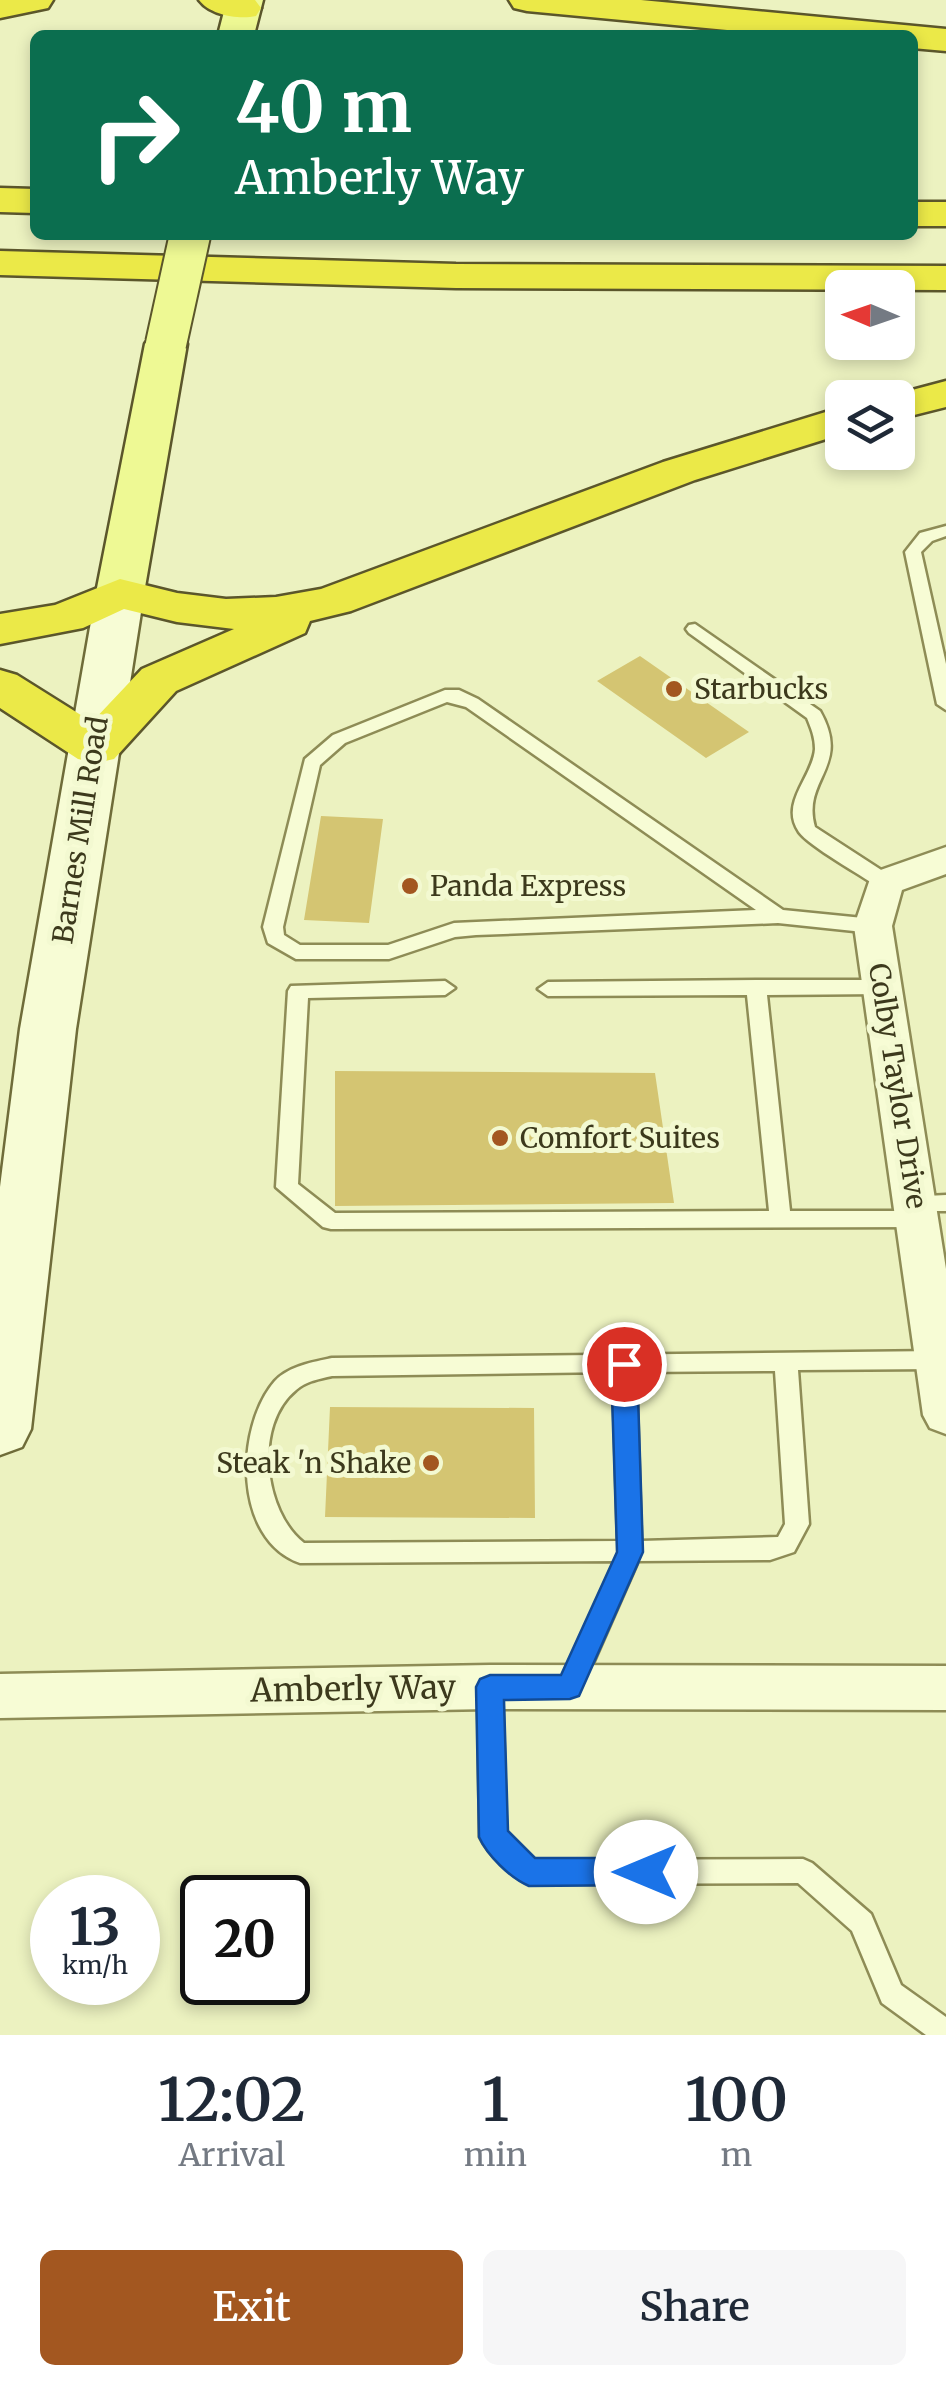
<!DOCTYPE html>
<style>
:root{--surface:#fff;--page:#f6f6f7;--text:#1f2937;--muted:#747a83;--accent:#a35720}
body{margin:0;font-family:Merriweather,serif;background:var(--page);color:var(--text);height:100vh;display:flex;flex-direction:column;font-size:38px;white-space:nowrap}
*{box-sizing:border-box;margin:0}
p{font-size:32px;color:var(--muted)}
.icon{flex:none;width:55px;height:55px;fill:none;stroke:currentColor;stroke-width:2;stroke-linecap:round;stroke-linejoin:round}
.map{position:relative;height:2035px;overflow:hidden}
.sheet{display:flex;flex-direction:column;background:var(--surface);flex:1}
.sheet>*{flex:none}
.hud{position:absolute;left:30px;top:30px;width:888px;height:210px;border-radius:15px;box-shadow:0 5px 15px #0003;background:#0b6e4f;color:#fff;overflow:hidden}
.needle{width:65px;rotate:272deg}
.controls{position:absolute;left:825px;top:270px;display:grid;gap:20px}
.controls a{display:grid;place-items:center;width:90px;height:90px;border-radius:15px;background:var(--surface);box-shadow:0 5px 15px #0003;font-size:50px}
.speed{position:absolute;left:30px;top:1875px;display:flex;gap:20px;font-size:50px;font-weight:700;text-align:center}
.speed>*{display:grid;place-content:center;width:130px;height:130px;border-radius:50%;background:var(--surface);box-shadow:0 5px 15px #0003;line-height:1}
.speed small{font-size:25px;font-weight:400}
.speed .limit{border:5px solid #111;border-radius:15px;background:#fff;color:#111}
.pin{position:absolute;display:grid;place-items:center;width:85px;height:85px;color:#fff;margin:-42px;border:5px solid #fff;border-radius:50%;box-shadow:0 2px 10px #0007}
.me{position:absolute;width:110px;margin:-55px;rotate:270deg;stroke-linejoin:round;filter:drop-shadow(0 0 8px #0008)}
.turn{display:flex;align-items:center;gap:35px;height:210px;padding:0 40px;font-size:45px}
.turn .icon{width:130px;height:130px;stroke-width:2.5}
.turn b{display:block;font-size:70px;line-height:85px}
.eta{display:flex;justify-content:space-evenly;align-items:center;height:170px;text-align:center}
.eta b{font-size:60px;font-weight:600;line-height:70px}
.button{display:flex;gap:20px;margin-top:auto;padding:20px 40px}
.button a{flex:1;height:115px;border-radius:15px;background:var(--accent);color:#fff;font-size:40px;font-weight:600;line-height:115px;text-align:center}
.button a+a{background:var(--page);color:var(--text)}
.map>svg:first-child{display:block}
</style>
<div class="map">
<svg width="946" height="2035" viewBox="0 0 946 2035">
<rect width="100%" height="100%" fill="#ecf2c0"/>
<path fill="#d4c572" d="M 640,656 L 749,732 L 706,758 L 597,681 Z
M 321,816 L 383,819 L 369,923 L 304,920 Z
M 335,1071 L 655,1073 L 674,1203 L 335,1206 Z
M 330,1407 L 534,1408 L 535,1518 L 325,1517 Z"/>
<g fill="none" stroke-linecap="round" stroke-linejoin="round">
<g stroke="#8e8c56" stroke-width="5">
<path id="lane" d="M 946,526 L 946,536 L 932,541 L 921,552 L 946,664 L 946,710 L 937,704 L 905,552 L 920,533 Z
M 695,624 L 820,711 C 852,767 801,779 815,827 L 892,877 L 895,882 L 892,887 L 878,887 C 861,875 809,846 799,832 C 779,803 813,777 815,749 C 815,737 811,728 807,718 L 689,633 L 686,629 L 689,625 Z
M 445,690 L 459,690 L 478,699 L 783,910 L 873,919 L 883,926 L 873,933 L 778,923 L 476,935 L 455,937 L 389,959 L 296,959 L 268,943 L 263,927 L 305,759 L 333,735 ZM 447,702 L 466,707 L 756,910 L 454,923 L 388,945 L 300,945 L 284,935 L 283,927 L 320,765 L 345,743 Z
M 756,980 L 883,980 L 893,987 L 883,994 L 767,995 L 790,1211 L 914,1211 L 904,1203 L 907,1197 L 946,1195 L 946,1211 L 919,1211 L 926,1213 L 929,1219 L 926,1225 L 918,1227 L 331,1229 L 323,1227 L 276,1187 L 288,991 L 291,986 L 445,981 L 455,988 L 445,995 L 308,998 L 298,1184 L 335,1213 L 769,1211 L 747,995 L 548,996 L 538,989 L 548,982 Z
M 938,1351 L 946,1354 L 946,1366 L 938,1369 L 798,1370 L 809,1524 L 794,1552 L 770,1560 L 638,1561 L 579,1695 L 570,1698 L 561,1695 L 558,1687 L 615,1561 L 300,1563 C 233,1540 235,1427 275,1381 C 289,1366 313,1362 332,1358 ZM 775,1371 L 785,1524 L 778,1537 L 641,1541 L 636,1372 ZM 613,1372 L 618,1541 L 304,1543 C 264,1512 253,1425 296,1390 C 306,1381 319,1379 332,1376 Z
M 490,1676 L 499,1679 L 502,1687 L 506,1832 L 534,1860 L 803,1859 L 812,1863 L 871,1914 L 901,1985 L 946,2017 L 946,2035 L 926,2035 L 882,2003 L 852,1931 L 798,1883 L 529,1884 C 512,1877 488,1854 480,1837 L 478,1687 L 481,1679 Z"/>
</g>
<g stroke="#8e8c56" stroke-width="5">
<path id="street" d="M 946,847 L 946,874 L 902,890 L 892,926 L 946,1269 L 946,1434 L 930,1428 L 923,1415 L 854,926 L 872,873 Z
M 490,1665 L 946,1666 L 946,1710 L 490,1709 L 0,1718 L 0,1674 Z"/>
</g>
<g stroke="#6f6c39" stroke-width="5">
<path id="secondary" d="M 120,579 L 137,583 L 144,593 L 76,1029 L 31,1429 L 22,1447 L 0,1455 L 0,1187 L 20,1029 L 96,593 L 103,583 Z"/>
</g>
<g stroke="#5b562b" stroke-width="5">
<path id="primary" d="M 227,0 L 263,0 L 254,35 L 218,35 Z
M 166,331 L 181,335 L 187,344 L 144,593 L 137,603 L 120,607 L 103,603 L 96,593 L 145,344 L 151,335 Z"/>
</g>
<g stroke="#5b562b" stroke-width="5">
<path id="highway" d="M 0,0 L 53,0 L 48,8 L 0,18 Z
M 199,0 L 255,0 L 261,8 L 256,16 C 239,20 210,15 199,0 Z
M 509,0 L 641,0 L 946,29 L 946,51 L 912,48 L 912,35 L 781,35 L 527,11 L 514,8 Z
M 0,188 L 35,189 L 35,213 L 0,212 Z
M 912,202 L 946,202 L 946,226 L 912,226 Z
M 0,251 L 456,264 L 946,266 L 946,290 L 456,288 L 0,275 Z
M 946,381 L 946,407 L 898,419 L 898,398 L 882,398 Z
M 842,407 L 842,434 L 695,480 L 351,611 L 310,621 L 305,633 L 176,691 L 114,759 L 96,763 L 78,759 L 0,708 L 0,670 L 17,675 L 92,722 L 142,669 L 234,629 L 177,622 L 124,609 L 83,628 L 0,644 L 0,614 L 55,605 L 120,579 L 177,593 L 226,599 L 276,597 L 321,589 L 663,462 Z"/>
</g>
<use href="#lane" fill="#f7fcd5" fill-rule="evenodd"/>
<use href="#street" fill="#f7fcd5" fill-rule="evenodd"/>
<use href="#secondary" fill="#f7fcd5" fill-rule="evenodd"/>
<use href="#primary" fill="#eef994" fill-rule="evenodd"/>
<use href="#highway" fill="#ebe948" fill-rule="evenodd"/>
<g stroke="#5b562b" stroke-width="44" stroke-linecap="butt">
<path id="primary-bridge" d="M 166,344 L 190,235"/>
</g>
<use href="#primary-bridge" stroke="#eef994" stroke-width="40"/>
</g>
<path fill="#1a73e8" stroke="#114b97" stroke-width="2.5" d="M 624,1353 L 633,1356 L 637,1364 L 643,1552 L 579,1696 L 570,1699 L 504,1700 L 508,1831 L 535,1858 L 646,1858 L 657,1862 L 661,1872 L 657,1881 L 646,1885 L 529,1886 C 510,1878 487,1855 479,1837 L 476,1687 L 480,1679 L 490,1675 L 561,1675 L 617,1552 L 611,1364 L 615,1356 Z"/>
<g fill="#a35720" stroke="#f3f9d1" stroke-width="4">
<circle cx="674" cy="689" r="10"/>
<circle cx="410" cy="886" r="10"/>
<circle cx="500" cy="1138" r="10"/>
<circle cx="431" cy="1463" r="10"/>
</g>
<g text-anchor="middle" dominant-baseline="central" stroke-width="10" stroke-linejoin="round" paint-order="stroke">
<g font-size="28" fill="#3c391c" stroke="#f3f9d1" text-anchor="start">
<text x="694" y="689">Starbucks</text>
<text x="430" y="886">Panda Express</text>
<text x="520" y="1138">Comfort Suites</text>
<text x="411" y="1463" text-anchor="end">Steak 'n Shake</text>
</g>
<g font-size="28" fill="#3c391c" stroke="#f3f9d1">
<text transform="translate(80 830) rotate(-81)">Barnes Mill Road</text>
<text transform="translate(898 1086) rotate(81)">Colby Taylor Drive</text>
</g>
<g font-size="32" fill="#3c391c" stroke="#f3f9d1">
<text transform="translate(353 1689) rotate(-1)">Amberly Way</text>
</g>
</g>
</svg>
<div class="controls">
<a><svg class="needle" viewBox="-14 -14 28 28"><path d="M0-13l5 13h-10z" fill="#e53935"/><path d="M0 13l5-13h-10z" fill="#747a83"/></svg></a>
<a><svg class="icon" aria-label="layers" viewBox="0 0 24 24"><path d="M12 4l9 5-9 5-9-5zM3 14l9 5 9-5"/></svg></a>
</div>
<div class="speed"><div>13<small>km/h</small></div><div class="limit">20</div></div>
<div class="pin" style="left:624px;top:1364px;background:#d93025"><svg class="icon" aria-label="arrive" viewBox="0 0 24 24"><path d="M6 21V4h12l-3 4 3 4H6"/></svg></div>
<svg class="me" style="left:646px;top:1872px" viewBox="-20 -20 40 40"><circle r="19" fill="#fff"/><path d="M0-13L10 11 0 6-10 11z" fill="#1a73e8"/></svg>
<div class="hud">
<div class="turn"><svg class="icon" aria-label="right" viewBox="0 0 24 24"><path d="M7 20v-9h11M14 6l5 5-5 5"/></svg><div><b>40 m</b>Amberly Way</div></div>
</div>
</div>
<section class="sheet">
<div class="eta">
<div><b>12:02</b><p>Arrival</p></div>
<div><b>1</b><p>min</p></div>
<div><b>100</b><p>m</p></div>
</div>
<div class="button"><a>Exit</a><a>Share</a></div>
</section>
